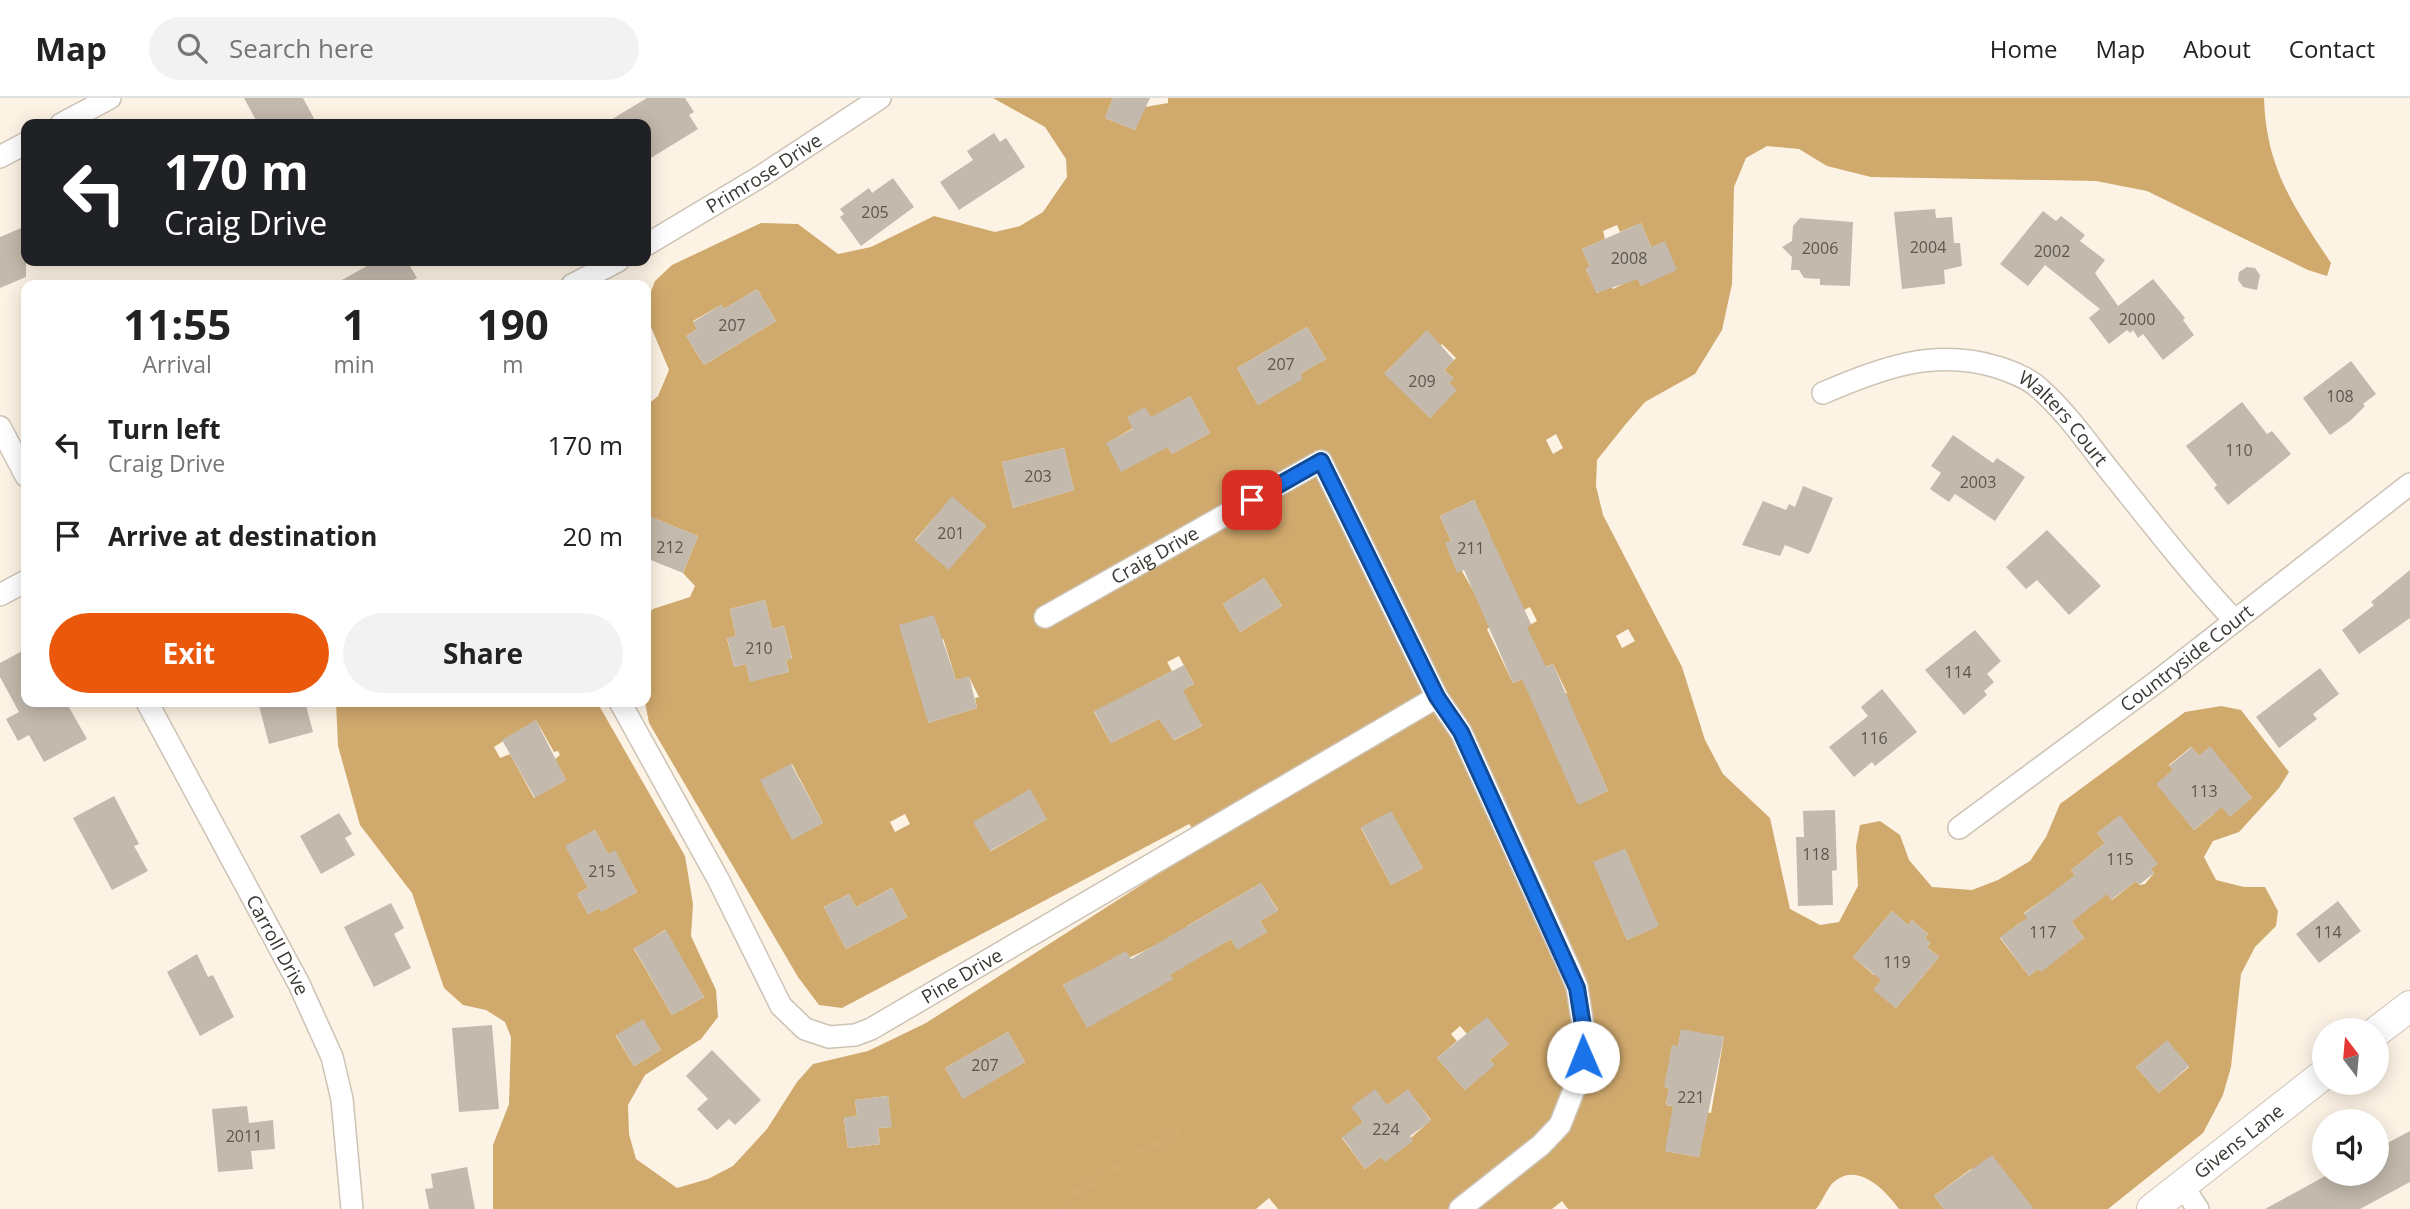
<!DOCTYPE html>
<style>
:root{--surface:#fff;--page:#f2f2f2;--text:#222;--muted:#767676;--line:#e0e0e0;--accent:#ea580c}
body{margin:0;font-family:"Open Sans",sans-serif;background:var(--page);color:var(--text);height:100vh;display:flex;flex-direction:column;font-size:26px;white-space:nowrap}
*{box-sizing:border-box;margin:0}
p{font-size:23px;color:var(--muted)}
.icon{flex:none;width:38px;height:38px;fill:none;stroke:currentColor;stroke-width:2;stroke-linecap:round;stroke-linejoin:round}
.map{position:relative;flex:1;overflow:hidden}
.details{position:absolute;left:21px;top:182px;width:630px;height:427px;display:flex;flex-direction:column;background:var(--surface);border-radius:14px;box-shadow:0 4px 18px #0003}
.details>*{flex:none}
.guide{position:absolute;left:21px;top:21px;width:630px;height:147px;border-radius:14px;box-shadow:0 4px 18px #0003;background:#202124;color:#fff;overflow:hidden}
.needle{width:46px;rotate:344deg}
.controls{position:absolute;left:2312px;top:920px;display:grid;gap:14px}
.controls a{display:grid;place-items:center;width:77px;height:77px;border-radius:50%;background:var(--surface);box-shadow:0 4px 18px #0003;font-size:35px}
.pin{position:absolute;display:grid;place-items:center;width:60px;height:60px;color:#fff;margin:-30px;border-radius:14px;box-shadow:0 4px 10px #0006}
.me{position:absolute;width:77px;margin:-38px;rotate:359deg;stroke-linejoin:round;filter:drop-shadow(0 0 5px #0008)}
.turn{display:flex;align-items:center;gap:24px;height:147px;padding:0 28px;font-size:32px}
.turn .icon{width:91px;height:91px;stroke-width:2.5}
.turn b{display:block;font-size:49px;line-height:60px}
.eta{display:flex;justify-content:space-evenly;align-items:center;height:119px;text-align:center}
.eta b{font-size:42px;font-weight:700;line-height:49px}
.cta{display:flex;gap:14px;margin-top:auto;padding:14px 28px}
.cta a{flex:1;height:80px;border-radius:42px;background:var(--accent);color:#fff;font-size:28px;font-weight:700;line-height:80px;text-align:center}
.cta a+a{background:var(--page);color:var(--text)}
ul{padding:0;list-style:none}
li{display:flex;align-items:center;gap:21px;height:91px;padding:0 28px}
li div{flex:1}
li b{display:block;font-size:26px}
li em{font-style:normal}
header{display:flex;align-items:center;gap:42px;box-sizing:border-box;height:98px;padding:0 35px;background:var(--surface);border-bottom:2px solid var(--line)}
header strong{font-size:33px}
nav{display:flex;gap:38px;margin-inline-start:auto;font-size:24px}
.search{width:490px;height:63px;background:var(--page);display:flex;align-items:center;gap:18px;box-sizing:border-box;padding:0 24px;border-radius:38px;color:var(--muted);font-size:26px}
.map>svg:first-child{display:block}
</style>
<header>
<strong>Map</strong>
<div class="search"><svg class="icon" aria-label="search" viewBox="0 0 24 24"><circle cx="10" cy="10" r="6"/><path d="M15 15l6 6"/></svg>Search here</div>
<nav><a>Home</a><a>Map</a><a>About</a><a>Contact</a></nav>
</header>
<div class="map">
<svg width="2410" height="1111" viewBox="0 0 2410 1111">
<rect width="100%" height="100%" fill="#fdf3e5"/>
<path fill="#d0a96d" fill-rule="evenodd" d="M 993,0 L 1113,0 L 1105,20 L 1135,32 L 1145,9 L 1168,5 L 1168,0 L 2264,0 C 2266,70 2294,109 2331,165 L 2327,178 L 2308,172 L 2147,93 L 2096,83 L 1871,79 L 1827,68 L 1799,51 L 1767,48 L 1746,60 L 1734,89 L 1732,186 L 1722,232 L 1695,276 L 1645,304 L 1625,327 L 1597,362 L 1596,388 L 1603,417 L 1682,569 L 1705,642 L 1723,676 L 1770,720 L 1790,811 L 1820,827 L 1839,824 L 1858,788 L 1856,748 L 1860,727 L 1880,723 L 1900,737 L 1909,762 L 1932,789 L 1972,792 L 1998,782 L 2030,763 L 2046,739 L 2060,706 L 2185,614 L 2221,608 L 2241,612 L 2289,674 L 2279,690 L 2239,734 L 2213,743 L 2204,759 L 2216,782 L 2244,789 L 2265,789 L 2278,813 L 2276,828 L 2255,849 L 2241,876 L 2231,969 L 2223,997 L 2203,1035 L 2108,1111 L 2018,1111 L 1971,1071 L 1934,1098 L 1944,1111 L 1899,1111 C 1886,1093 1859,1064 1835,1083 C 1827,1089 1823,1103 1816,1111 L 1568,1111 L 1562,1103 L 1552,1111 L 1278,1111 L 1269,1100 L 1256,1111 L 493,1111 L 493,1047 L 509,1006 L 511,939 L 505,924 L 486,912 L 463,907 L 444,890 L 412,795 L 360,727 L 338,648 L 336,604 L 597,604 L 685,758 L 693,806 L 691,838 L 716,892 L 718,919 L 701,941 L 645,977 L 628,1007 L 629,1036 L 636,1061 L 677,1090 L 708,1081 L 733,1068 L 767,1031 L 797,984 L 813,966 L 868,953 L 926,925 L 1205,746 L 1189,726 L 842,910 L 819,907 L 798,879 L 649,625 L 645,604 L 646,518 L 653,511 L 690,499 L 695,488 L 683,475 L 698,438 L 646,417 L 646,308 L 658,298 L 669,272 L 646,217 L 646,206 L 655,183 L 672,167 L 761,125 L 798,126 L 838,156 L 871,149 L 934,118 L 995,134 L 1020,128 L 1043,114 L 1067,79 L 1066,61 L 1045,29 ZM 1641,125 L 1651,149 L 1641,188 L 1637,179 L 1613,191 L 1611,188 L 1597,195 L 1586,171 L 1590,168 L 1582,151 L 1605,141 L 1603,133 L 1617,127 L 1620,134 ZM 757,191 L 776,223 L 704,267 L 686,238 L 697,231 L 693,223 L 721,207 L 724,211 ZM 1307,229 L 1326,261 L 1300,276 L 1302,280 L 1258,307 L 1237,270 ZM 1416,244 L 1431,258 L 1442,246 L 1456,260 L 1444,272 L 1453,280 L 1449,285 L 1456,292 L 1430,320 L 1385,275 ZM 1190,298 L 1210,335 L 1172,356 L 1166,346 L 1121,373 L 1107,345 ZM 1556,336 L 1563,350 L 1553,356 L 1546,342 ZM 1064,350 L 1074,392 L 1013,410 L 1002,364 ZM 952,399 L 986,428 L 949,471 L 915,442 ZM 1474,402 L 1490,437 L 1475,496 L 1446,445 L 1451,443 L 1440,418 ZM 1264,480 L 1282,508 L 1240,534 L 1223,506 ZM 765,502 L 772,531 L 784,528 L 792,560 L 786,562 L 789,574 L 750,583 L 746,566 L 734,569 L 727,541 L 736,538 L 730,511 ZM 1530,509 L 1537,523 L 1524,530 L 1545,569 L 1553,566 L 1567,595 L 1536,610 L 1522,581 L 1513,585 L 1487,531 ZM 1628,531 L 1635,543 L 1622,550 L 1616,538 ZM 943,540 L 956,582 L 969,579 L 979,599 L 975,600 L 977,610 L 928,625 ZM 1179,558 L 1194,586 L 1181,593 L 1202,628 L 1174,642 L 1159,621 L 1111,645 L 1094,614 L 1172,573 L 1167,564 ZM 536,622 L 554,654 L 558,653 L 560,657 L 555,661 L 566,682 L 534,700 L 510,656 L 500,660 L 494,649 ZM 1580,629 L 1608,693 L 1579,706 ZM 2191,649 L 2199,658 L 2210,649 L 2252,700 L 2230,718 L 2216,701 L 2214,716 L 2194,732 L 2157,686 L 2173,672 L 2169,667 ZM 792,666 L 823,725 L 792,741 L 761,682 ZM 1391,714 L 1423,770 L 1391,787 L 1361,730 ZM 905,716 L 910,726 L 895,734 L 890,724 ZM 2120,718 L 2157,766 L 2151,771 L 2154,775 L 2145,786 L 2139,787 L 2136,783 L 2112,802 L 2107,796 L 2082,786 L 2071,772 L 2105,745 L 2097,735 ZM 1047,721 L 991,753 L 974,724 ZM 595,732 L 608,756 L 615,753 L 637,794 L 602,813 L 599,810 L 588,816 L 577,796 L 588,790 L 566,748 ZM 1625,751 L 1658,828 L 1627,842 L 1594,765 ZM 1261,785 L 1278,812 L 1260,823 L 1267,834 L 1237,851 L 1231,841 L 1203,857 L 1187,828 ZM 892,790 L 907,819 L 846,851 L 824,809 L 849,796 L 856,809 ZM 2051,796 L 2084,840 L 2041,873 L 2038,871 L 2029,878 L 2000,840 L 2021,824 L 2031,825 L 2024,815 ZM 1892,813 L 1908,827 L 1912,822 L 1928,836 L 1925,840 L 1930,845 L 1927,849 L 1939,859 L 1896,910 L 1874,892 L 1887,875 L 1881,869 L 1874,877 L 1853,859 ZM 665,832 L 704,899 L 672,917 L 634,851 ZM 1154,848 L 1172,881 L 1087,929 L 1063,887 C 1092,870 1123,865 1154,848 ZM 643,922 L 661,952 L 634,968 L 616,938 ZM 1460,928 L 1467,936 L 1509,946 L 1490,962 L 1494,967 L 1465,992 L 1437,960 L 1457,943 L 1451,936 ZM 1681,932 L 1724,939 L 1711,1015 L 1700,1013 L 1705,1025 L 1699,1059 L 1665,1053 L 1682,1010 L 1666,1007 L 1669,990 L 1665,989 L 1672,948 L 1678,948 ZM 1008,934 L 1025,964 L 963,1000 L 945,970 ZM 2167,943 L 2189,969 L 2159,995 L 2136,969 ZM 1408,992 L 1431,1022 L 1385,1063 L 1381,1059 L 1365,1071 L 1342,1040 L 1363,1024 L 1352,1009 L 1387,1007 ZM 888,998 L 891,1029 L 878,1030 L 880,1046 L 848,1050 L 844,1020 L 857,1018 L 855,1002 Z"/>
<g fill="none" stroke-linecap="round" stroke-linejoin="round">
<path stroke="#d2ab6f" stroke-width="8" d="M 1049,1111 L 1178,1032"/>
</g>
<path fill="#c3b9ac" d="M 244,0 L 303,0 L 317,26 L 258,26 Z
M 647,0 L 685,0 L 694,14 L 689,17 L 698,31 L 646,63 L 646,26 L 604,26 Z
M 1113,0 L 1150,0 L 1135,32 L 1105,20 Z
M 994,35 L 1000,44 L 1006,40 L 1025,69 L 959,112 L 940,84 L 973,62 L 967,53 Z
M 893,80 L 914,109 L 861,148 L 840,119 L 844,116 L 840,111 L 869,90 L 872,95 Z
M 1935,111 L 1936,120 L 1952,119 L 1954,145 L 1960,145 L 1962,168 L 1944,172 L 1945,186 L 1902,191 L 1894,114 Z
M 2043,113 L 2056,123 L 2061,118 L 2085,137 L 2080,143 L 2105,162 L 2095,175 L 2118,208 L 2153,181 L 2185,220 L 2183,222 L 2194,237 L 2163,262 L 2143,236 L 2138,240 L 2133,232 L 2130,235 L 2127,232 L 2109,246 L 2089,220 L 2100,211 L 2045,167 L 2028,188 L 2000,166 Z
M 1800,120 L 1853,124 L 1850,188 L 1820,187 L 1820,181 L 1804,180 L 1799,172 L 1791,172 L 1792,159 L 1782,149 L 1792,143 L 1793,128 Z
M 1641,125 L 1651,149 L 1665,143 L 1677,172 L 1641,188 L 1638,181 L 1596,195 L 1586,170 L 1590,168 L 1582,151 Z
M 26,128 L 26,179 L 0,190 L 0,139 Z
M 376,163 L 407,163 L 417,180 L 404,187 L 333,187 Z
M 2247,169 L 2255,170 L 2260,177 L 2257,192 L 2243,189 L 2238,182 L 2239,174 Z
M 757,191 L 776,223 L 704,267 L 686,238 L 697,231 L 693,224 L 721,207 L 724,211 Z
M 1307,229 L 1326,261 L 1300,276 L 1303,281 L 1258,307 L 1237,270 Z
M 1427,232 L 1454,262 L 1444,272 L 1454,281 L 1449,285 L 1457,292 L 1430,320 L 1384,276 Z
M 2351,263 L 2376,296 L 2363,306 L 2365,308 L 2350,323 L 2330,337 L 2303,300 Z
M 1190,298 L 1210,335 L 1172,356 L 1168,349 L 1121,374 L 1106,345 L 1133,331 L 1127,319 L 1145,309 L 1151,319 Z
M 2242,304 L 2267,336 L 2272,333 L 2291,356 L 2228,407 L 2214,390 L 2217,387 L 2186,348 Z
M 1953,337 L 1993,365 L 1997,360 L 2025,379 L 1995,423 L 1955,396 L 1949,404 L 1930,391 L 1941,375 L 1931,368 Z
M 1064,350 L 1074,392 L 1013,410 L 1002,364 Z
M 1803,388 L 1833,400 L 1811,453 L 1808,456 L 1785,447 L 1780,458 L 1742,447 L 1763,403 L 1786,412 L 1789,406 L 1795,409 Z
M 952,398 L 986,428 L 949,472 L 915,443 Z
M 1474,402 L 1531,526 L 1527,529 L 1546,569 L 1553,566 L 1608,693 L 1578,707 L 1522,581 L 1513,585 L 1464,472 L 1457,475 L 1445,445 L 1451,443 L 1440,418 Z
M 646,417 L 698,438 L 683,475 L 646,460 Z
M 2047,432 L 2101,488 L 2069,517 L 2037,482 L 2026,491 L 2006,469 Z
M 2410,472 L 2410,520 L 2359,556 L 2342,532 L 2374,507 L 2371,504 Z
M 1264,480 L 1282,508 L 1240,534 L 1223,506 Z
M 765,502 L 772,531 L 784,528 L 792,561 L 786,562 L 789,574 L 750,584 L 746,566 L 734,569 L 727,540 L 736,538 L 730,511 Z
M 934,517 L 956,582 L 969,578 L 977,610 L 928,625 L 899,527 Z
M 1975,532 L 2001,563 L 1987,576 L 1994,584 L 1984,593 L 1987,597 L 1964,617 L 1925,572 Z
M 26,551 L 26,604 L 66,604 L 87,641 L 44,664 L 29,637 L 18,643 L 6,621 L 19,614 L 0,579 L 0,565 Z
M 1184,567 L 1194,586 L 1183,592 L 1202,628 L 1173,642 L 1159,621 L 1111,645 L 1094,613 Z
M 2320,570 L 2339,596 L 2313,616 L 2317,621 L 2279,650 L 2256,619 Z
M 1882,591 L 1917,634 L 1875,668 L 1872,664 L 1854,679 L 1829,649 L 1868,618 L 1861,609 Z
M 258,604 L 305,604 L 313,634 L 269,646 Z
M 536,622 L 566,682 L 535,700 L 502,642 Z
M 2210,648 L 2252,700 L 2230,719 L 2222,709 L 2194,732 L 2156,686 L 2173,672 L 2169,668 L 2192,649 L 2199,658 Z
M 791,666 L 823,725 L 792,742 L 760,682 Z
M 1030,691 L 1047,721 L 990,753 L 973,724 Z
M 114,698 L 139,746 L 134,748 L 148,773 L 112,792 L 73,720 Z
M 1835,712 L 1837,772 L 1832,773 L 1833,807 L 1798,808 L 1796,739 L 1804,739 L 1803,713 Z
M 1391,713 L 1423,770 L 1391,787 L 1361,729 Z
M 339,715 L 352,736 L 345,740 L 355,757 L 321,776 L 300,738 Z
M 2120,717 L 2158,766 L 2151,771 L 2154,775 L 2139,787 L 2136,783 L 2111,802 L 2107,796 L 2072,824 L 2084,840 L 2041,874 L 2038,871 L 2029,878 L 2000,839 L 2027,820 L 2024,816 L 2075,777 L 2071,772 L 2105,745 L 2097,735 Z
M 595,732 L 608,756 L 615,752 L 637,794 L 601,814 L 599,810 L 588,816 L 577,796 L 588,790 L 565,748 Z
M 1625,751 L 1659,828 L 1627,842 L 1593,764 Z
M 1261,785 L 1278,813 L 1260,823 L 1267,834 L 1237,852 L 1231,841 L 1170,877 L 1173,881 L 1087,930 L 1063,887 L 1126,853 L 1131,861 Z
M 892,790 L 907,819 L 846,851 L 824,809 L 849,796 L 856,809 Z
M 2338,803 L 2361,833 L 2319,865 L 2296,836 Z
M 391,805 L 404,830 L 394,836 L 411,870 L 374,889 L 344,829 Z
M 1892,813 L 1908,827 L 1912,822 L 1928,836 L 1925,840 L 1930,844 L 1927,849 L 1939,859 L 1896,910 L 1873,892 L 1881,882 L 1853,859 Z
M 666,832 L 704,899 L 672,917 L 634,850 Z
M 197,856 L 208,879 L 213,877 L 234,919 L 200,938 L 167,874 Z
M 1487,919 L 1509,946 L 1490,962 L 1495,967 L 1465,992 L 1437,960 Z
M 643,921 L 661,952 L 634,968 L 616,937 Z
M 492,927 L 499,1011 L 459,1014 L 452,930 Z
M 1681,931 L 1724,939 L 1699,1059 L 1665,1053 L 1673,1008 L 1666,1007 L 1669,990 L 1664,989 L 1672,947 L 1678,948 Z
M 1008,934 L 1025,964 L 963,1001 L 945,970 Z
M 2167,942 L 2189,968 L 2159,995 L 2136,969 Z
M 712,952 L 761,1002 L 735,1027 L 729,1021 L 717,1032 L 697,1011 L 708,1001 L 686,978 Z
M 1375,991 L 1387,1007 L 1408,991 L 1431,1023 L 1410,1038 L 1413,1043 L 1385,1064 L 1381,1059 L 1365,1071 L 1342,1039 L 1363,1024 L 1351,1009 Z
M 888,998 L 892,1029 L 878,1030 L 880,1046 L 848,1050 L 844,1019 L 857,1018 L 855,1002 Z
M 247,1008 L 249,1025 L 273,1022 L 275,1051 L 251,1053 L 253,1071 L 218,1074 L 212,1011 Z
M 2410,1033 L 2410,1084 L 2360,1111 L 2265,1111 L 2329,1076 L 2376,1076 L 2376,1051 Z
M 1992,1057 L 2034,1111 L 1944,1111 L 1934,1098 Z
M 467,1069 L 475,1111 L 429,1111 L 425,1091 L 433,1090 L 431,1076 Z"/>
<g fill="none" stroke-linecap="round" stroke-linejoin="round">
<g stroke="#cdc3b5" stroke-width="24">
<g id="street">
<path d="M 61,26 L 110,0"/>
<path d="M 0,59 L 26,45"/>
<path id="s1" d="M 646,147 L 763,77 L 880,0"/>
<path d="M 572,187 L 618,163"/>
<path id="s2" d="M 1823,295 C 1881,270 1934,250 1997,269 C 2012,274 2029,280 2040,291 C 2066,314 2087,344 2109,372 C 2150,423 2190,475 2235,523"/>
<path d="M 0,329 L 26,378"/>
<path d="M 0,497 L 26,483"/>
<path id="s3" d="M 1045,519 L 1321,363 L 1437,599 L 1461,634 L 1570,872 L 1577,889 L 1584,934 L 1579,979 L 1560,1027 L 1541,1047 L 1460,1111"/>
<path id="s4" d="M 147,604 L 299,886 L 332,959 L 342,1001 L 352,1111"/>
<path id="s5" d="M 620,604 L 718,781 L 781,908 L 805,931 L 829,939 L 855,937 L 871,931 L 1437,599"/>
<path id="s6" d="M 1959,730 L 2159,582 L 2410,386"/>
<path d="M 2182,1087 L 2198,1111"/>
</g>
</g>
<g stroke="#cdc3b5" stroke-width="32">
<g id="secondary">
<path d="M 2376,934 L 2410,908"/>
<path id="s7" d="M 2152,1111 L 2324,976"/>
</g>
</g>
<use href="#street" stroke="#fff" stroke-width="21"/>
<use href="#secondary" stroke="#fff" stroke-width="30"/>
</g>
<g fill="none" stroke-linecap="round" stroke-linejoin="round">
<g stroke="#114b97" stroke-width="18">
<path id="route" d="M 1252,402 L 1321,363 L 1437,599 L 1461,634 L 1577,890 L 1584,934 L 1583,959"/>
</g>
<use href="#route" stroke="#1a73e8" stroke-width="12"/>
</g>
<g text-anchor="middle" dominant-baseline="central" stroke-width="5" stroke-linejoin="round" paint-order="stroke">
<g font-size="16" fill="#5c5750">
<text x="875" y="114">205</text>
<text x="1928" y="149">2004</text>
<text x="1820" y="150">2006</text>
<text x="2052" y="153">2002</text>
<text x="1629" y="160">2008</text>
<text x="2137" y="221">2000</text>
<text x="732" y="227">207</text>
<text x="1281" y="266">207</text>
<text x="1422" y="283">209</text>
<text x="2340" y="298">108</text>
<text x="2239" y="352">110</text>
<text x="1038" y="378">203</text>
<text x="1978" y="384">2003</text>
<text x="951" y="435">201</text>
<text x="670" y="449">212</text>
<text x="1471" y="450">211</text>
<text x="759" y="550">210</text>
<text x="1958" y="574">114</text>
<text x="1874" y="640">116</text>
<text x="2204" y="693">113</text>
<text x="1816" y="756">118</text>
<text x="2120" y="761">115</text>
<text x="602" y="773">215</text>
<text x="2043" y="834">117</text>
<text x="2328" y="834">114</text>
<text x="1897" y="864">119</text>
<text x="985" y="967">207</text>
<text x="1691" y="999">221</text>
<text x="1386" y="1031">224</text>
<text x="244" y="1038">2011</text>
</g>
<g font-size="19" fill="#3a3631" stroke="#fdf3e5">
<text stroke="none"><textPath href="#s1" startOffset="138">Primrose Drive</textPath></text>
<text stroke="none"><textPath href="#s2" startOffset="266">Walters Court</textPath></text>
<text stroke="none"><textPath href="#s3" startOffset="126">Craig Drive</textPath></text>
<text stroke="none"><textPath href="#s6" startOffset="284">Countryside Court</textPath></text>
<text stroke="none"><textPath href="#s4" startOffset="276">Carroll Drive</textPath></text>
<text stroke="none"><textPath href="#s5" startOffset="551">Pine Drive</textPath></text>
<text stroke="none"><textPath href="#s7" startOffset="110">Givens Lane</textPath></text>
</g>
</g>
</svg>
<div class="controls">
<a><svg class="needle" viewBox="-14 -14 28 28"><path d="M0-13l5 13h-10z" fill="#e53935"/><path d="M0 13l5-13h-10z" fill="#767676"/></svg></a>
<a><svg class="icon" aria-label="sound" viewBox="0 0 24 24"><path d="M4 9h4l5-4v14l-5-4H4zM17 9q2 3 0 6"/></svg></a>
</div>
<div class="pin" style="left:1252px;top:402px;background:#d93025"><svg class="icon" aria-label="arrive" viewBox="0 0 24 24"><path d="M6 21V4h12l-3 4 3 4H6"/></svg></div>
<svg class="me" style="left:1583px;top:959px" viewBox="-20 -20 40 40"><circle r="19" fill="#fff"/><path d="M0-13L10 11 0 6-10 11z" fill="#1a73e8"/></svg>
<div class="guide">
<div class="turn"><svg class="icon" aria-label="left" viewBox="0 0 24 24"><path d="M17 20v-9H6M10 6l-5 5 5 5"/></svg><div><b>170 m</b>Craig Drive</div></div>
</div>
<section class="details">
<div class="eta">
<div><b>11:55</b><p>Arrival</p></div>
<div><b>1</b><p>min</p></div>
<div><b>190</b><p>m</p></div>
</div>
<ul>
<li><svg class="icon" aria-label="left" viewBox="0 0 24 24"><path d="M17 20v-9H6M10 6l-5 5 5 5"/></svg><div><b>Turn left</b><p>Craig Drive</p></div><em>170 m</em></li>
<li><svg class="icon" aria-label="arrive" viewBox="0 0 24 24"><path d="M6 21V4h12l-3 4 3 4H6"/></svg><div><b>Arrive at destination</b></div><em>20 m</em></li>
</ul>
<div class="cta"><a>Exit</a><a>Share</a></div>
</section>
</div>
